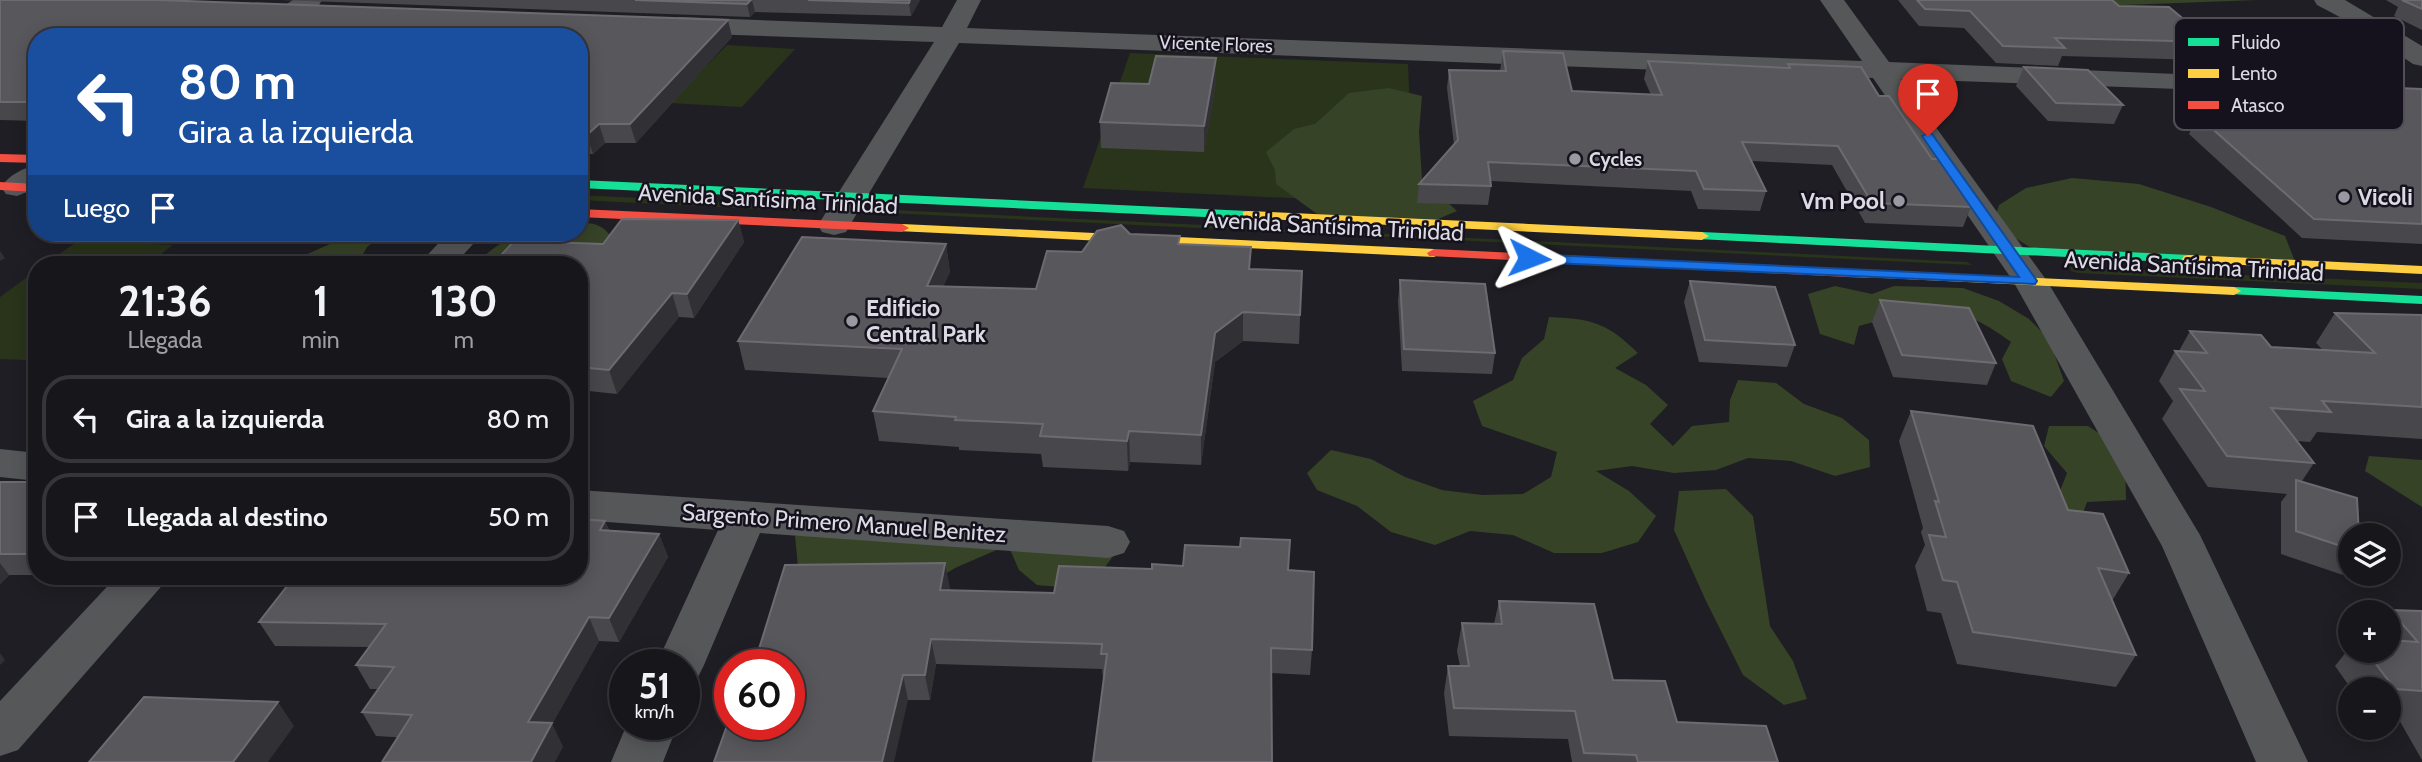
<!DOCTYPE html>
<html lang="es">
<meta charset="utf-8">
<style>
:root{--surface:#17161b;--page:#201f24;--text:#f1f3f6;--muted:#9e9fa3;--line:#36353a}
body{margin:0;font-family:Cabin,sans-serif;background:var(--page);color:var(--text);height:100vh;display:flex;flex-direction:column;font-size:26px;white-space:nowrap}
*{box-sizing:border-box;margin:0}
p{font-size:23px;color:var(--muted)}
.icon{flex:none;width:38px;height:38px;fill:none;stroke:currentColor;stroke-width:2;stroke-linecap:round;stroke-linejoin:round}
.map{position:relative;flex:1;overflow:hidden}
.drawer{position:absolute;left:28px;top:256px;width:560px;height:329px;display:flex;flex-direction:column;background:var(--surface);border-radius:28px;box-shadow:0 4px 18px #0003,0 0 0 2px var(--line)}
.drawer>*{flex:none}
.top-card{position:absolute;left:28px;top:28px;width:560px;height:214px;border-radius:28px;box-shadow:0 4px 18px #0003,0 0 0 2px var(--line);background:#1a4fa0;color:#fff;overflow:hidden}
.fabs{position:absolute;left:2338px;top:523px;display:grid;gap:14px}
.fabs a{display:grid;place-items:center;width:63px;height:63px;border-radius:50%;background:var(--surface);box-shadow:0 4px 18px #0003,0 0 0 2px var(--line);font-size:35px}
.speed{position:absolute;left:609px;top:649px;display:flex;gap:14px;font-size:35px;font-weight:700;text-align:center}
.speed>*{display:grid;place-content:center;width:91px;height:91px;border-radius:50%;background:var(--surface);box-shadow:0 4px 18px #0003,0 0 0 2px var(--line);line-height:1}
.speed small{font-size:18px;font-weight:400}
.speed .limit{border:10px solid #d22;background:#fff;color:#111}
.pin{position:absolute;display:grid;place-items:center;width:60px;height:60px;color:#fff;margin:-72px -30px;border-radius:50% 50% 50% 0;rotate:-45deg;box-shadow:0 0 7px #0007}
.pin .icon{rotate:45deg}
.me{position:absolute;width:77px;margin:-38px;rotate:93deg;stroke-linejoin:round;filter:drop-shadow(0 0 5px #0008)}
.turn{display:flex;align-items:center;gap:24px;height:147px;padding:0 35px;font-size:32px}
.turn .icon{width:91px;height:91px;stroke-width:2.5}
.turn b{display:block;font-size:49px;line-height:60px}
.then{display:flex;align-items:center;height:66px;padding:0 35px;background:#0003;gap:14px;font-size:26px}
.eta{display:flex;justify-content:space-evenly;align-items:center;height:119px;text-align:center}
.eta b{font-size:42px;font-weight:700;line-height:49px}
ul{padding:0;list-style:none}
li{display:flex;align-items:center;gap:21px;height:88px;margin:0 14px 10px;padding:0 21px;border:4px solid var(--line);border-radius:28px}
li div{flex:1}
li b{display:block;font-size:26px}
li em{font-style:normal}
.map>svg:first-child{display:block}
</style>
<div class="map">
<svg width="2422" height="762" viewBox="0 0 2422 762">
<rect width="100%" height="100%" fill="#1f1e24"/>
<path fill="#29341b" d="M 727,45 L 795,49 L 742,107 L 669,103 Z
M 1130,53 L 1408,64 L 1414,204 L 1083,188 Z
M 579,195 L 803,206 L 806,208 L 800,211 L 579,200 Z
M 894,210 L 1967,262 L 1972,265 L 888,213 Z
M 78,241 L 173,245 L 148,264 L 45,264 Z
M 2070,267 L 2422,283 L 2422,289 L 2078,273 L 2071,271 Z
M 37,270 L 37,352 L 26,360 L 0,359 L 0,297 Z"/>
<path fill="#364327" d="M 2026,0 L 2257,0 L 2098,6 Z
M 1389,88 L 1422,96 L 1419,132 L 1422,179 L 1457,211 L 1417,228 L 1317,214 L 1276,184 L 1275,170 L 1266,152 L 1294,129 L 1315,124 L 1349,93 Z
M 2072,178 L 2139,184 L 2211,207 L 2285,236 L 2296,264 L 2041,254 L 1993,224 L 1999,205 L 2026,188 Z
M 579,223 C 598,222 605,227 616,243 L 579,264 L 475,264 C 515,227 528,233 579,233 Z
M 312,233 L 374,233 L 379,238 L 367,247 L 362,256 L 363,264 L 294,264 L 296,259 L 330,244 L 325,237 L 311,235 Z
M 1835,286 L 1872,294 L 1894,286 L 1963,288 L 1999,301 L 2029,319 L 2049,339 L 2064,381 L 2051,397 L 2011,381 L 2002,359 L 2011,342 C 1949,297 1929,308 1859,326 L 1854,345 L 1820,334 L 1808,294 Z
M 1549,317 C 1592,319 1606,322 1638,353 L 1615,368 L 1646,385 L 1668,405 L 1650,424 L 1673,446 L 1692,426 L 1729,422 L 1730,400 L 1738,380 L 1776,383 L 1804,404 L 1842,418 L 1869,440 L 1870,467 L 1835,476 L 1791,461 L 1748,458 L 1716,470 L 1674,473 L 1632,466 L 1596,471 L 1629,491 L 1656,516 L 1638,542 L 1602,553 L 1554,553 L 1513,535 L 1470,531 L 1435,545 L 1391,532 L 1357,506 L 1317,490 L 1307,473 L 1331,450 L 1371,459 L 1405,477 L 1442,490 L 1482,495 L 1523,494 L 1551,477 L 1557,452 L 1482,426 L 1473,401 L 1513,380 L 1522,358 L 1544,339 Z
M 2049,426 L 2088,426 L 2125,450 L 2126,500 L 2087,502 L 2078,526 L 2058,496 L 2067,473 L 2044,446 Z
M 2369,456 L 2422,460 L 2422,507 L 2365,471 Z
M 1726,489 L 1753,516 L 1770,626 L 1793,661 L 1807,699 L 1784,705 L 1743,675 L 1706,601 L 1674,530 L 1679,491 Z
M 829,522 L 1124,542 L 1102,571 L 1061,587 L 1037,585 L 1019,570 L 1008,545 L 955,568 L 918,591 L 798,567 L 795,536 Z"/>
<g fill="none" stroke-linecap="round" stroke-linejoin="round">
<path fill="#555758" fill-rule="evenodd" d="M 293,0 L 322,0 L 319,5 L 270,37 L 239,37 L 243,32 Z
M 957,0 L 981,0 L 967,28 L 1862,61 L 1820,0 L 1844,0 L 1889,62 L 2273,78 L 2277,84 L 2273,90 L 2263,92 L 1901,79 L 2047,281 L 2200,535 L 2308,762 L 2256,762 L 2162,546 L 2013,281 L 1873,78 L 959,43 L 850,225 L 846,232 L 834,235 L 822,232 L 818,225 L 934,42 L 679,33 L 670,30 L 666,25 L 670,20 L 679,17 L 942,27 Z
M 2314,0 L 2345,0 L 2422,46 L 2422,66 L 2413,64 L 2355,25 L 2317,5 Z
M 37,165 L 37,188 L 17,196 L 6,194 L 1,187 C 9,175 23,168 37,165 Z
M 448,233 L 483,233 L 455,264 L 419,264 Z
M 0,449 L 37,453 L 37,481 L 0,477 Z
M 579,490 L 1108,526 L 1124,531 L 1130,542 L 1124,553 L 1108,558 L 760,533 L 704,665 L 697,679 L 684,683 L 684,665 L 656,665 L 718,530 L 579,520 Z
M 117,576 L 167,576 L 160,588 L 18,750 L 0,756 L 0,701 Z
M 627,724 L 678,724 L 663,762 L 611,762 Z"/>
<path fill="#16e098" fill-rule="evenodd" d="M 579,180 L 1248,211 L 1255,215 L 1248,219 L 579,188 Z
M 1702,232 L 2189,255 L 2196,259 L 2189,263 L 1697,239 L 1695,236 Z
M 2234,287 L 2422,296 L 2422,304 L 2229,294 L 2227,291 Z"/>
<path fill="#ffcf43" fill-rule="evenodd" d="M 1248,211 L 1702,232 L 1709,236 L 1702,240 L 1243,218 L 1243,212 Z
M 902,224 L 1434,249 L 1441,253 L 1434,257 L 897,231 L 895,228 L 897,225 Z
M 2189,255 L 2422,266 L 2422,274 L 2184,262 L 2182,259 L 2184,256 Z
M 1867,270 L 2234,287 L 2241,291 L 2234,295 L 1862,277 L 1860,274 Z"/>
<path fill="#f24e42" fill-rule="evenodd" d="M 0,154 L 37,155 L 37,163 L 0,162 Z
M 0,182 L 37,184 L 37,192 L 0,190 Z
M 579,209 L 902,224 L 909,228 L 902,232 L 579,217 Z
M 1434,249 L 1867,270 L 1874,274 L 1867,278 L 1429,256 L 1427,253 Z"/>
</g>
<path fill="#48474b" d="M 0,0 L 732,37 L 636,143 L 605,143 L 593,154 L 579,154 L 579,37 L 37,37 L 37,121 L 0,120 Z
M 280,0 L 920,0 L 911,16 L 755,12 L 750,17 Z
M 1898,0 L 2112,0 L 2119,6 L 2211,42 L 2202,60 L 2062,56 L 2058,66 L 1996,63 L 1964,28 L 1919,26 Z
M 2386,0 L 2422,0 L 2422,30 L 2394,16 L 2398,7 Z
M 1503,51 L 1572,91 L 1651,95 L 1644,79 L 1648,61 L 1787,67 L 1788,64 L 1879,96 L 1971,207 L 1963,227 L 1865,223 L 1832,165 L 1752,161 L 1766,191 L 1760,211 L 1698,209 L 1691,191 L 1491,181 L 1491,186 L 1488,205 L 1417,203 L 1419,184 L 1454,145 L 1447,88 L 1449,70 L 1500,71 Z
M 2024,67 L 2123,105 L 2114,124 L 2048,121 L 2016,86 Z
M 2212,80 L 2422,89 L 2422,244 L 2302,238 L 2189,134 L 2198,116 L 2224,117 L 2203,97 Z
M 1216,82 L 1204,152 L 1101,148 L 1100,122 L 1149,84 Z
M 738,220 L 744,242 L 694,318 L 679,317 L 617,394 L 579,390 L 579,264 L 603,244 Z
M 1130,234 L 1180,244 L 1250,269 L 1302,271 L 1299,344 L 1243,341 L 1215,362 L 1201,465 L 1130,462 L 1128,471 L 1043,467 L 1041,454 L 959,450 L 959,447 L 879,441 L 873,411 L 888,378 L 745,370 L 738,341 L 946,244 L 950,272 L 943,286 L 1036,289 L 1082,252 Z
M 1400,280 L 1495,353 L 1492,374 L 1402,371 L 1398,301 Z
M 1690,281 L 1795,345 L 1787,367 L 1699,362 L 1684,302 Z
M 1880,300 L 1996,363 L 1987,385 L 1893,377 L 1872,322 Z
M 2335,313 L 2422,315 L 2422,439 L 2317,432 L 2310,442 L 2297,441 L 2314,463 L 2302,481 L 2350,536 L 2350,564 L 2343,575 L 2281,554 L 2281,502 L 2287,494 L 2208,487 L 2162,419 L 2173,401 L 2159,381 L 2175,351 L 2179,351 L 2190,331 L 2271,347 L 2323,350 L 2316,343 Z
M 1911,411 L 2068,510 L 2129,573 L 2112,601 L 2136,655 L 2116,687 L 1957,664 L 1941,613 L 1927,611 L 1915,566 L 1925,545 L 1921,532 L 1923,528 L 1899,441 Z
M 0,482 L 37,482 L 37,575 L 9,575 L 0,584 Z
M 605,521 L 609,530 L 659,534 L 668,557 L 619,642 L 599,641 L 552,724 L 563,747 L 376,736 L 362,712 L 378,689 L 370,689 L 356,665 L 369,647 L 275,646 L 259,622 Z
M 945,563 L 949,590 L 1054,593 L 1152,569 L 1288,570 L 1312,650 L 1310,675 L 1271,673 L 1104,679 L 1103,679 L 1102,669 L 936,664 L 930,700 L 908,700 L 730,724 Z
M 1499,601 L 1613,680 L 1677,722 L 1778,762 L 1572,762 L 1568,739 L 1449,736 L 1444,693 L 1448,666 L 1460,666 L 1457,651 L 1462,623 L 1494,624 Z
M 2390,610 L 2422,611 L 2422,760 L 2398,718 L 2389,718 L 2389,690 L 2352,690 L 2335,666 L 2350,647 L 2350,651 L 2389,651 L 2388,612 Z"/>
<path fill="#313035" d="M 751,0 L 752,0 L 755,12 L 750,17 L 747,4 Z
M 910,0 L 920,0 L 911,16 L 909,3 Z
M 728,20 L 732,37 L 636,143 L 630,124 Z
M 1216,58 L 1216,82 L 1204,152 L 1204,126 Z
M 599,124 L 605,143 L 593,154 L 587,135 Z
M 738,220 L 744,242 L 694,318 L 687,294 Z
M 946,244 L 950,272 L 931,314 L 927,286 Z
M 0,251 L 5,258 L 0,261 Z
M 672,293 L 679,317 L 617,394 L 609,370 Z
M 1243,312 L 1243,341 L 1215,362 L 1201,465 L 1201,435 L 1215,333 Z
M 1129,431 L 1130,462 L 1128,471 L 1127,441 Z
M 605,521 L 614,544 L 600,530 Z
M 659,534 L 668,557 L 619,642 L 609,618 Z
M 0,563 L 9,575 L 0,584 Z
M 945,563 L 950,588 L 945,615 L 940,590 Z
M 589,617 L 599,641 L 552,724 L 563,747 L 555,762 L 531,762 L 528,722 Z
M 931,639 L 936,664 L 930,700 L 925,675 Z
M 0,653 L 5,660 L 0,665 Z
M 903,675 L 908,700 L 894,762 L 882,762 Z
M 278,702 L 294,726 L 268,762 L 233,762 Z"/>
<path fill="#58575c" stroke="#6d6b71" stroke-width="2" d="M 0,0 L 159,0 L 728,20 L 630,124 L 599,124 L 587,135 L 579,135 L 579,37 L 37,37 L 37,102 L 0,102 Z
M 635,0 L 751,0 L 747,4 Z
M 808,0 L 910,0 L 909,3 Z
M 1917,0 L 2112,0 L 2119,6 L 2169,7 L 2211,42 L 2055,38 L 2065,48 L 2003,46 L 1970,11 L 1925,9 Z
M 2402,0 L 2422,0 L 2422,9 Z
M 1503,51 L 1563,53 L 1572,91 L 1662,95 L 1648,61 L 1790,68 L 1788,64 L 1861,67 L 1879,96 L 1889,96 L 1932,159 L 1938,159 L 1971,207 L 1872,203 L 1838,146 L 1742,142 L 1766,191 L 1704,189 L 1696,171 L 1488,162 L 1491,186 L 1419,184 L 1458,140 L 1449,70 L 1506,71 Z
M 1156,56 L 1216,58 L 1204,126 L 1100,122 L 1111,83 L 1149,84 Z
M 2024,67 L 2088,70 L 2123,105 L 2056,103 Z
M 2212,80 L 2422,89 L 2422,224 L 2314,219 L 2198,116 L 2253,118 Z
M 622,219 L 738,220 L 687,294 L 672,293 L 609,370 L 579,367 L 579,264 L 493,264 L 514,241 L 603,244 Z
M 1121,225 L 1130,234 L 1180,236 L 1178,244 L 1251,247 L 1249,269 L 1302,271 L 1300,315 L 1243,312 L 1215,333 L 1201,435 L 1129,431 L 1127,441 L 1040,436 L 1043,424 L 955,420 L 956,417 L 873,411 L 902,349 L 738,341 L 802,237 L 946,244 L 927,286 L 1036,289 L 1047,251 L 1082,252 L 1097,231 Z
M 1400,280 L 1485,284 L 1495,353 L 1404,349 Z
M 1690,281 L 1775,287 L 1795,345 L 1705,340 Z
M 1880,300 L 1969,308 L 1996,363 L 1902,355 Z
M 2335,313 L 2422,315 L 2422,407 L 2322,401 L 2331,412 L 2271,408 L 2314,463 L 2227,456 L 2180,389 L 2205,391 L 2175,351 L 2207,353 L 2190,331 L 2261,335 L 2271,347 L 2375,353 Z
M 1911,411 L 2033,426 L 2068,510 L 2103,514 L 2129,573 L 2098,568 L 2136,655 L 1973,632 L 1957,582 L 1943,580 L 1929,535 L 1946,537 L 1935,501 L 1939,502 Z
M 2296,480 L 2357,498 L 2359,536 L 2350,536 L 2350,549 L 2296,531 Z
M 0,482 L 37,482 L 37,554 L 0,554 Z
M 579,519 L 605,521 L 600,530 L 659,534 L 609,618 L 589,617 L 528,722 L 552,723 L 531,762 L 382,762 L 412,715 L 362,712 L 394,667 L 356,665 L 386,624 L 259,622 L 295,576 L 579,576 Z
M 1241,538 L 1290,540 L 1288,570 L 1314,572 L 1312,650 L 1271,648 L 1272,762 L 1093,762 L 1107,654 L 1101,654 L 1102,644 L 931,639 L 925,675 L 903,675 L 882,762 L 714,762 L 730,717 L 730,724 L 789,724 L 789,665 L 754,665 L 785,565 L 945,563 L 940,590 L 1054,593 L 1059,566 L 1152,569 L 1152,564 L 1183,566 L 1185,545 L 1240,547 Z
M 1499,601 L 1594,604 L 1613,680 L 1665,681 L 1677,722 L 1766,726 L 1778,762 L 1638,762 L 1636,755 L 1584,753 L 1575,711 L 1454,708 L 1448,666 L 1469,666 L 1462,623 L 1502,624 Z
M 2390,610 L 2422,611 L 2422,691 L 2395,689 L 2366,651 L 2389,651 L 2389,640 L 2418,642 Z
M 144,697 L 278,702 L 233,762 L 89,762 Z"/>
<path fill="#1a73e8" stroke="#114b97" stroke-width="2" d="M 1928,133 L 1932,134 L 2035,278 L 2037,281 L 2035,284 L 1529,262 L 1522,258 L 1529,254 L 2019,277 L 1922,136 Z"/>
<g fill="#9a98a0" stroke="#15121d" stroke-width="2.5">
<circle cx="1575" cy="159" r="7"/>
<circle cx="2344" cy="197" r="7"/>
<circle cx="1899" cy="201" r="7"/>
<circle cx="852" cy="321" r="7"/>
</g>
<g text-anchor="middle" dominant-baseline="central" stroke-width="5" stroke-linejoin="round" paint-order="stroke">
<g font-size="19" fill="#dcdae3" stroke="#15121d">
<text transform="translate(1216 44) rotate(2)">Vicente Flores</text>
</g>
<g font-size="19" font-weight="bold" fill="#dcdae3" stroke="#15121d" text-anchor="start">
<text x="1589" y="159">Cycles</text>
</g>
<g font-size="23" font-weight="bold" fill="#dcdae3" stroke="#15121d" text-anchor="start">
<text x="2358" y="197">Vicoli</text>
<text x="1885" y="201" text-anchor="end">Vm Pool</text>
<text x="866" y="308">Edificio<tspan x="866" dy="26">Central Park</tspan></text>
</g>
<g font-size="23" fill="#dcdae3" stroke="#15121d">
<text transform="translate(768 199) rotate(3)">Avenida Santísima Trinidad</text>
<text transform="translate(1334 226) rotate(3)">Avenida Santísima Trinidad</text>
<text transform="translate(2194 266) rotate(3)">Avenida Santísima Trinidad</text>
<text transform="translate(844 523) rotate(4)">Sargento Primero Manuel Benitez</text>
</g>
</g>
<rect x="2174" y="18" width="230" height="112" rx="10" fill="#15121d" stroke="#514e58" stroke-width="2"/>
<rect x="2188" y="38" width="31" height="8" fill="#16e098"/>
<rect x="2188" y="69" width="31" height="9" fill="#ffcf43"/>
<rect x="2188" y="101" width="31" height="8" fill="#f24e42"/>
<g font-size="19" fill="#dcdae3">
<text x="2231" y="49">Fluido</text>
<text x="2231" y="80">Lento</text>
<text x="2231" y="112">Atasco</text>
</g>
</svg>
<div class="fabs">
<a><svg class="icon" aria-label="layers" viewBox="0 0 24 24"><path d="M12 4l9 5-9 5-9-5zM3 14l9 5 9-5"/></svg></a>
<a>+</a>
<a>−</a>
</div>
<div class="speed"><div>51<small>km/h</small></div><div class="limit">60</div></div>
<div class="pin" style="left:1928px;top:136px;background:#d93025"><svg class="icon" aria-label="arrive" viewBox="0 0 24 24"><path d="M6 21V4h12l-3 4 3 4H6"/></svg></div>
<svg class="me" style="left:1529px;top:258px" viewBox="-20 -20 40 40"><path d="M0-17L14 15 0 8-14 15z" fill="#1a73e8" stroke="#fff" stroke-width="4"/></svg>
<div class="top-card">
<div class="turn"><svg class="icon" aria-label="left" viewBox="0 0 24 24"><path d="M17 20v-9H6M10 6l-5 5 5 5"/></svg><div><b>80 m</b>Gira a la izquierda</div></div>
<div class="then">Luego<svg class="icon" aria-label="arrive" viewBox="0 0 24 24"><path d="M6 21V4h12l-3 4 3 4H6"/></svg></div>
</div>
<section class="drawer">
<div class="eta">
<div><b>21:36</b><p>Llegada</p></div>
<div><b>1</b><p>min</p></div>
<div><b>130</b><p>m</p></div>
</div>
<ul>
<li><svg class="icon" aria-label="left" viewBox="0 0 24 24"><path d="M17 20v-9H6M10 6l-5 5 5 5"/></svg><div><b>Gira a la izquierda</b></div><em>80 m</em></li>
<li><svg class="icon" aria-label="arrive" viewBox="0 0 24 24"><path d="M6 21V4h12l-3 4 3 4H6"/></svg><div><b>Llegada al destino</b></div><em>50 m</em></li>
</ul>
</section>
</div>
